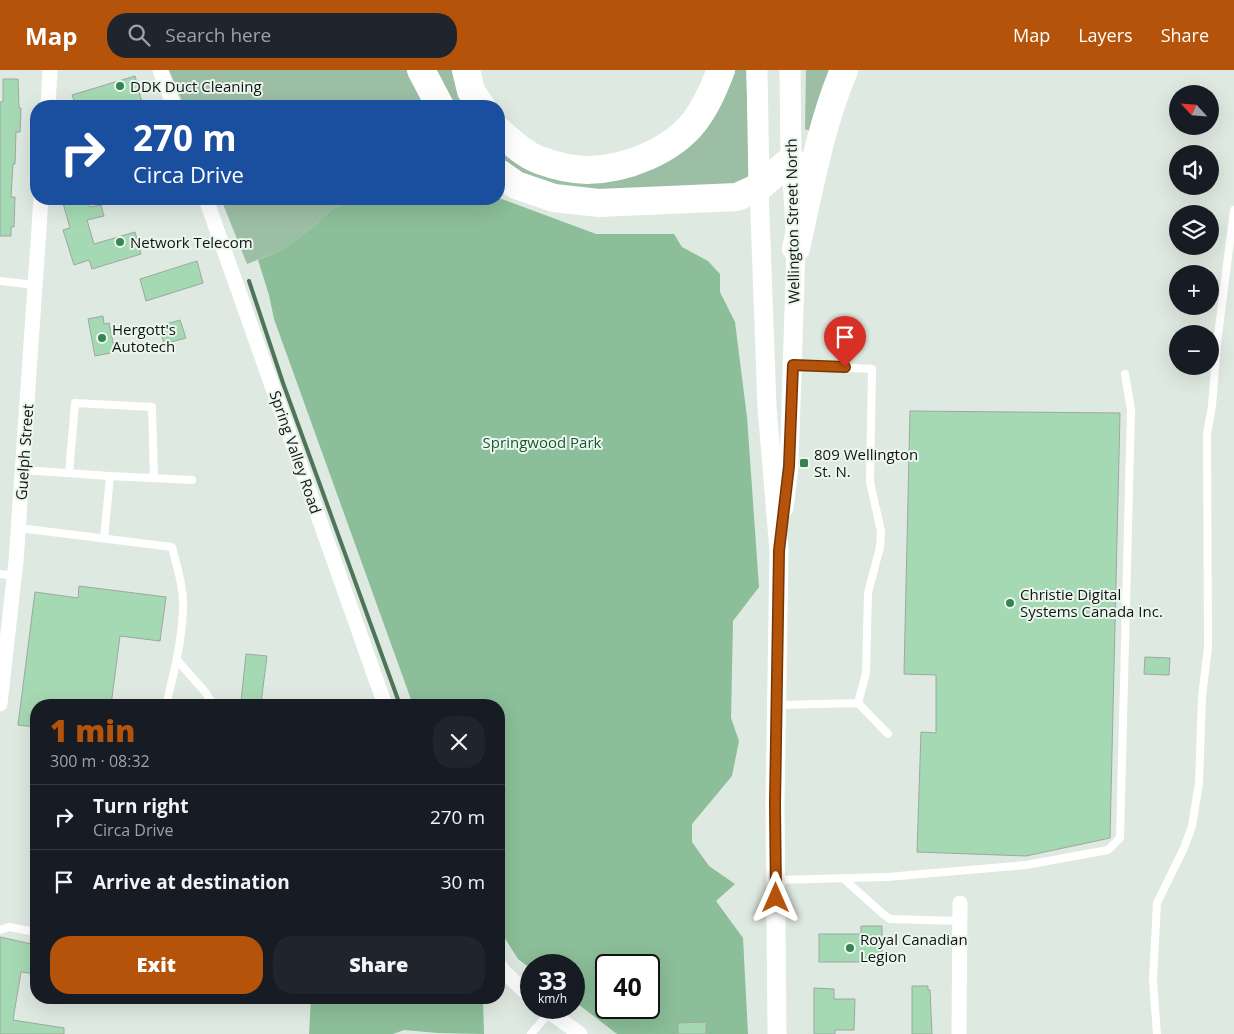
<!DOCTYPE html>
<meta charset="utf-8">
<style>
:root{--surface:#171b24;--page:#20242c;--text:#f1f3f6;--muted:#9ea1a6;--line:#363941;--accent:#b45309}
body{margin:0;font-family:"Open Sans",sans-serif;background:var(--page);color:var(--text);height:100vh;display:flex;flex-direction:column;font-size:19px;white-space:nowrap}
*{box-sizing:border-box;margin:0}
p{font-size:16px;color:var(--muted)}
.icon{flex:none;width:28px;height:28px;fill:none;stroke:currentColor;stroke-width:2;stroke-linecap:round;stroke-linejoin:round}
.map{position:relative;flex:1;overflow:hidden}
.drawer{position:absolute;left:30px;top:629px;width:475px;height:305px;display:flex;flex-direction:column;background:var(--surface);border-radius:20px;box-shadow:0 5px 20px #0002}
.drawer>*{flex:none}
.banner{position:absolute;left:30px;top:30px;width:475px;height:105px;border-radius:20px;box-shadow:0 5px 20px #0002;background:#1a4fa0;color:#fff;overflow:hidden}
.needle{width:32px;rotate:296deg}
.tools{position:absolute;left:1169px;top:15px;display:grid;gap:10px}
.tools a{display:grid;place-items:center;width:50px;height:50px;border-radius:50%;background:var(--surface);box-shadow:0 5px 20px #0002;font-size:25px}
.speed{position:absolute;left:520px;top:884px;display:flex;gap:10px;font-size:25px;font-weight:700;text-align:center}
.speed>*{display:grid;place-content:center;width:65px;height:65px;border-radius:50%;background:var(--surface);box-shadow:0 5px 20px #0002;line-height:1}
.speed small{font-size:12px;font-weight:400}
.speed .limit{border:2px solid #111;border-radius:8px;background:#fff;color:#111}
.pin{position:absolute;display:grid;place-items:center;width:42px;height:42px;color:#fff;margin:-51px -21px;border-radius:50% 50% 50% 0;rotate:-45deg;box-shadow:0 0 5px #0007}
.pin .icon{rotate:45deg}
.me{position:absolute;width:55px;margin:-28px;rotate:0deg;stroke-linejoin:round;filter:drop-shadow(0 0 4px #0008)}
.turn{display:flex;align-items:center;gap:18px;height:105px;padding:0 20px;font-size:22px}
.turn .icon{width:65px;height:65px;stroke-width:2.5}
.turn b{display:block;font-size:35px;line-height:42px}
.round{display:grid;place-items:center;flex:none;width:52px;height:52px;border-radius:20px;background:var(--page)}
.overview{display:flex;align-items:center;justify-content:space-between;height:85px;padding:0 20px}
h1{font-size:30px;font-weight:800;line-height:38px;color:var(--accent)}
.button{display:flex;gap:10px;margin-top:auto;padding:10px 20px}
.button a{flex:1;height:58px;border-radius:20px;background:var(--accent);color:#fff;font-size:20px;font-weight:800;line-height:58px;text-align:center}
.button a+a{background:var(--page);color:var(--text)}
ul{padding:0;list-style:none}
li{display:flex;align-items:center;gap:15px;height:65px;padding:0 20px;border-top:1px solid var(--line)}
li div{flex:1}
li b{display:block;font-size:19px}
li em{font-style:normal}
header{display:flex;align-items:center;gap:30px;box-sizing:border-box;height:70px;padding:0 25px;background:var(--accent);color:#fff}
header strong{font-size:24px}
nav{display:flex;gap:28px;margin-inline-start:auto;font-size:18px}
.search{width:350px;height:45px;background:var(--page);display:flex;align-items:center;gap:12px;box-sizing:border-box;padding:0 18px;border-radius:20px;color:var(--muted);font-size:19px}
.map>svg:first-child{display:block}
</style>
<header>
<strong>Map</strong>
<div class="search"><svg class="icon" aria-label="search" viewBox="0 0 24 24"><circle cx="10" cy="10" r="6"/><path d="M15 15l6 6"/></svg>Search here</div>
<nav><a>Map</a><a>Layers</a><a>Share</a></nav>
</header>
<div class="map">
<svg width="1234" height="964" viewBox="0 0 1234 964">
<rect width="100%" height="100%" fill="#dee9e1"/>
<path fill="#9cbea5" d="M 169,0 L 410,0 L 429,36 L 184,36 Z
M 428,0 L 455,0 L 469,36 L 448,36 Z
M 730,0 L 746,0 L 750,107 L 737,115 L 572,125 L 499,96 L 499,72 L 629,103 Z
M 806,0 L 836,0 L 815,63 L 805,59 Z
M 221,129 L 355,129 L 332,139 L 314,156 L 282,180 L 247,194 Z"/>
<path fill="#8bbe99" fill-rule="evenodd" d="M 499,128 L 596,164 L 674,164 L 682,177 L 708,191 L 720,204 L 720,222 L 735,252 L 741,300 L 747,347 L 759,517 L 733,551 L 731,648 L 739,671 L 732,706 L 692,754 L 692,772 L 709,796 L 735,814 L 716,831 L 743,868 L 748,964 L 617,964 L 574,931 L 574,895 L 531,895 L 531,899 L 518,889 L 499,859 L 499,635 L 413,635 L 274,249 L 269,225 L 258,190 L 282,180 L 314,156 L 332,139 L 355,129 ZM 606,895 L 649,895 L 649,938 L 606,938 Z
M 311,928 L 483,928 L 484,964 L 438,963 L 404,960 L 393,964 L 309,964 Z"/>
<g fill="none" stroke-linecap="round" stroke-linejoin="round">
<path stroke="#4f745a" stroke-width="4" d="M 249,211 L 283,313 L 400,635"/>
</g>
<path fill="#a5d9b3" stroke="#9ea7a0" d="M 135,6 L 143,36 L 76,36 L 72,25 Z
M 3,9 L 18,9 L 19,38 L 21,38 L 20,62 L 16,62 L 15,94 L 13,94 L 11,127 L 15,127 L 14,157 L 11,157 L 11,166 L 0,166 L 0,32 L 2,32 L 3,30 Z
M 65,129 L 88,129 L 90,137 L 101,135 L 104,146 L 87,150 L 94,174 L 135,162 L 141,184 L 92,199 L 89,190 L 74,195 L 63,160 L 70,158 L 63,133 L 66,132 Z
M 197,191 L 203,213 L 146,231 L 140,209 Z
M 103,246 L 104,254 L 109,253 L 115,282 L 95,286 L 88,249 Z
M 180,250 L 186,268 L 164,274 L 159,256 Z
M 910,341 L 1120,343 L 1110,768 L 1026,786 L 917,782 L 921,662 L 936,663 L 936,605 L 904,604 Z
M 79,516 L 166,527 L 160,571 L 120,566 L 111,635 L 36,635 L 36,657 L 18,655 L 35,522 L 78,528 Z
M 246,584 L 267,586 L 261,633 L 241,632 Z
M 1145,587 L 1170,588 L 1169,605 L 1144,604 Z
M 861,856 L 882,856 L 882,892 L 819,892 L 819,864 L 861,864 Z
M 0,867 L 36,875 L 36,904 L 21,902 L 13,950 L 64,958 L 64,964 L 0,964 Z
M 912,916 L 928,916 L 928,920 L 930,920 L 932,964 L 912,964 Z
M 814,918 L 834,919 L 834,929 L 855,929 L 854,960 L 835,960 L 835,964 L 814,964 Z
M 706,952 L 706,964 L 678,964 L 678,953 Z"/>
<g fill="none" stroke-linecap="round" stroke-linejoin="round">
<path stroke="#fff" stroke-width="8" d="M 0,211 L 35,215
M 793,295 L 872,299 L 870,412 L 881,461 L 880,477 L 868,523 L 866,603 L 858,633
M 22,400 L 110,406 L 104,468
M 69,403 L 75,333 L 152,337 L 154,408
M 110,406 L 192,410
M 19,458 L 172,477 C 177,497 184,518 183,539 C 182,571 174,603 166,635
M 0,504 L 15,506
M 177,590 L 206,623 L 213,635
M 778,635 L 858,633 L 888,664
M 844,809 L 883,844 L 890,849 L 960,851
M 776,810 L 887,807 L 1026,795 L 1108,780 L 1120,768 L 1131,340 L 1125,304
M 0,860 L 9,857 L 36,862
M 531,964 L 550,942
M 1157,964 L 1153,910 L 1157,833 L 1184,778 L 1192,756 L 1199,713 L 1202,627 L 1208,577 L 1207,364 L 1212,336 L 1217,273 L 1234,140"/>
<path stroke="#fff" stroke-width="15" d="M 160,0 L 174,36
M 48,36 L 50,0
M 206,129 L 385,635
M 0,634 L 16,491 L 41,129
M 499,895 L 505,903 L 531,927
M 544,938 L 580,964
M 959,964 L 960,833"/>
<path stroke="#fff" stroke-width="19" d="M 759,117 L 767,337 L 779,481 L 775,734 L 777,964
M 784,438 L 789,396 L 796,178 L 791,90"/>
<path stroke="#fff" stroke-width="21" d="M 757,0 L 759,117
M 790,0 L 791,90"/>
<path stroke="#fff" stroke-width="28" d="M 421,0 L 440,36
M 466,0 L 471,21 L 481,36
M 499,61 C 511,72 524,84 539,90 C 553,95 572,100 587,100 C 625,100 672,81 695,51 C 707,35 714,18 721,0
M 499,103 L 516,115 L 554,128 L 599,133 L 737,127 L 759,117 L 791,90
M 796,178 C 810,118 820,57 844,0"/>
</g>
<g fill="none" stroke-linecap="round" stroke-linejoin="round">
<g stroke="#753606" stroke-width="12">
<path id="route" d="M 776,828 L 775,734 L 779,481 L 789,396 L 793,295 L 845,297"/>
</g>
<use href="#route" stroke="#b45309" stroke-width="9"/>
</g>
<g fill="#378453" stroke="#ebf6ee" stroke-width="2">
<circle cx="120" cy="16" r="5"/>
<circle cx="120" cy="172" r="5"/>
<circle cx="102" cy="268" r="5"/>
<rect x="799" y="388" width="10" height="10" rx="2.5"/>
<circle cx="1010" cy="533" r="5"/>
<circle cx="850" cy="878" r="5"/>
</g>
<g text-anchor="middle" dominant-baseline="central" stroke-width="4" stroke-linejoin="round" paint-order="stroke">
<g font-size="15" fill="#111512" stroke="#ebf6ee" text-anchor="start">
<text x="130" y="16">DDK Duct Cleaning</text>
<text x="130" y="172">Network Telecom</text>
<text x="112" y="259">Hergott's<tspan x="112" dy="17">Autotech</tspan></text>
<text x="814" y="384">809 Wellington<tspan x="814" dy="17">St. N.</tspan></text>
<text x="1020" y="524">Christie Digital<tspan x="1020" dy="17">Systems Canada Inc.</tspan></text>
<text x="860" y="869">Royal Canadian<tspan x="860" dy="17">Legion</tspan></text>
</g>
<g font-size="15" fill="#111512" stroke="#ebf6ee">
<text transform="translate(792 151) rotate(-91)">Wellington Street North</text>
<text transform="translate(24 382) rotate(-86)">Guelph Street</text>
<text transform="translate(296 382) rotate(71)">Spring Valley Road</text>
</g>
<g font-size="15" fill="#1b5532" stroke="#ebf6ee">
<text x="542" y="372">Springwood Park</text>
</g>
</g>
</svg>
<div class="tools">
<a><svg class="needle" viewBox="-14 -14 28 28"><path d="M0-13l5 13h-10z" fill="#e53935"/><path d="M0 13l5-13h-10z" fill="#9ea1a6"/></svg></a>
<a><svg class="icon" aria-label="sound" viewBox="0 0 24 24"><path d="M4 9h4l5-4v14l-5-4H4zM17 9q2 3 0 6"/></svg></a>
<a><svg class="icon" aria-label="layers" viewBox="0 0 24 24"><path d="M12 4l9 5-9 5-9-5zM3 14l9 5 9-5"/></svg></a>
<a>+</a>
<a>−</a>
</div>
<div class="speed"><div>33<small>km/h</small></div><div class="limit">40</div></div>
<div class="pin" style="left:845px;top:297px;background:#d93025"><svg class="icon" aria-label="arrive" viewBox="0 0 24 24"><path d="M6 21V4h12l-3 4 3 4H6"/></svg></div>
<svg class="me" style="left:776px;top:828px" viewBox="-20 -20 40 40"><path d="M0-17L14 15 0 8-14 15z" fill="#b45309" stroke="#fff" stroke-width="4"/></svg>
<div class="banner">
<div class="turn"><svg class="icon" aria-label="right" viewBox="0 0 24 24"><path d="M7 20v-9h11M14 6l5 5-5 5"/></svg><div><b>270 m</b>Circa Drive</div></div>
</div>
<section class="drawer">
<div class="overview"><div><h1>1 min</h1><p>300 m · 08:32</p></div><a class="round"><svg class="icon" aria-label="close" viewBox="0 0 24 24"><path d="M6 6l12 12M18 6L6 18"/></svg></a></div>
<ul>
<li><svg class="icon" aria-label="right" viewBox="0 0 24 24"><path d="M7 20v-9h11M14 6l5 5-5 5"/></svg><div><b>Turn right</b><p>Circa Drive</p></div><em>270 m</em></li>
<li><svg class="icon" aria-label="arrive" viewBox="0 0 24 24"><path d="M6 21V4h12l-3 4 3 4H6"/></svg><div><b>Arrive at destination</b></div><em>30 m</em></li>
</ul>
<div class="button"><a>Exit</a><a>Share</a></div>
</section>
</div>
